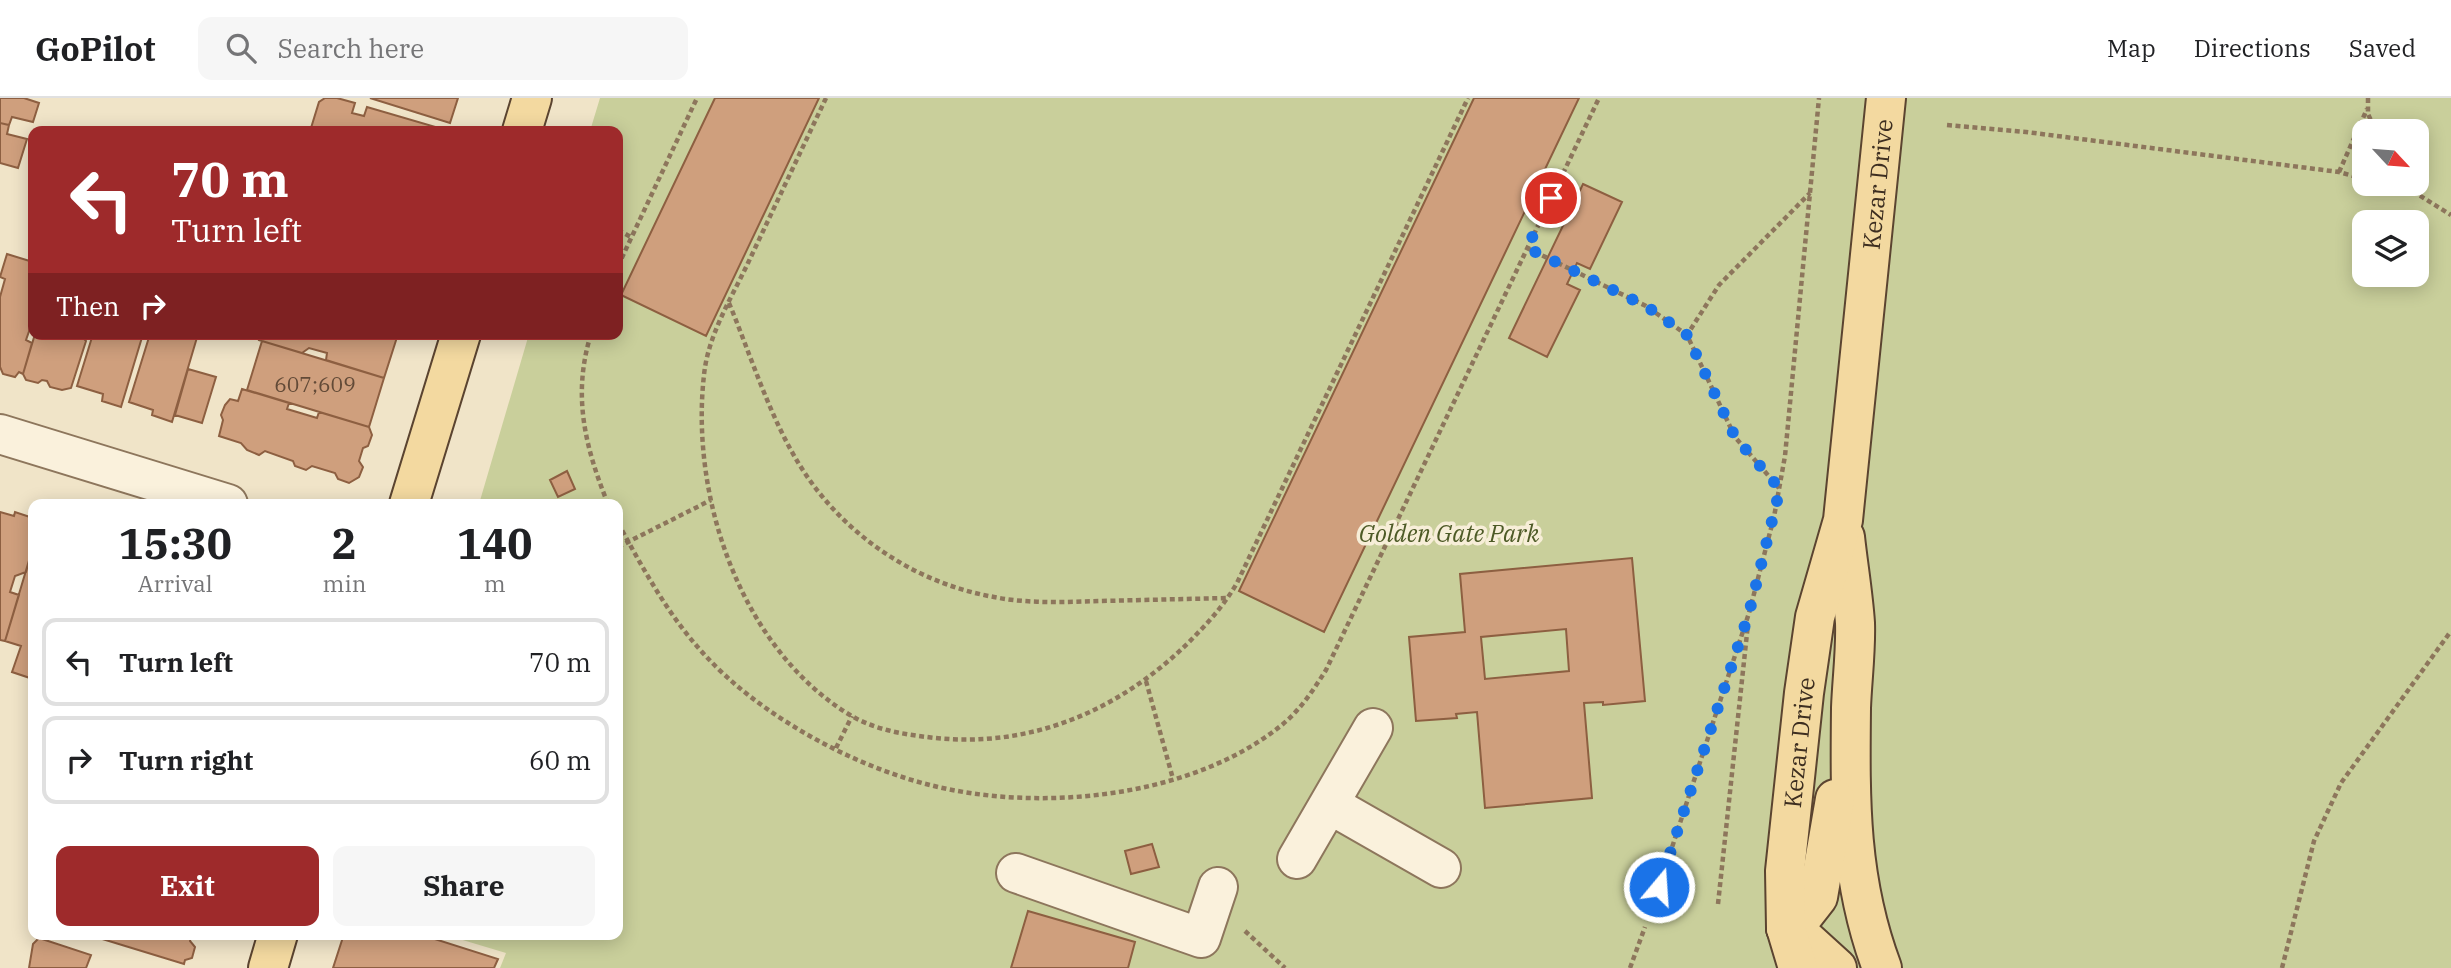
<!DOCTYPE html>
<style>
:root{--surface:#fff;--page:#f6f6f6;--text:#202124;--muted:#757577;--line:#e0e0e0;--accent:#9e2a2b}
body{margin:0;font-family:"IBM Plex Serif",serif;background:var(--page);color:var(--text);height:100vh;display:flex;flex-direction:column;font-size:26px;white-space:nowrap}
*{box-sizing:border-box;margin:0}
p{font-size:23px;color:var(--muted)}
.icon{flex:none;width:38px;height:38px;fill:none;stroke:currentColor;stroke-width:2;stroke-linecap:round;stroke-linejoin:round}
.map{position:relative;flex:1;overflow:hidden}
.drawer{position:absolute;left:28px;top:401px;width:595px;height:441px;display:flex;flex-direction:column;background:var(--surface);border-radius:14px;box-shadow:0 4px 18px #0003}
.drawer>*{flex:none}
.top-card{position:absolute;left:28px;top:28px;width:595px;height:214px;border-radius:14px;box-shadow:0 4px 18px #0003;background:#9e2a2b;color:#fff;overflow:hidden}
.needle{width:46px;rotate:116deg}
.buttons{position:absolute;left:2352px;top:21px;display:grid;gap:14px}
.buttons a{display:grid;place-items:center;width:77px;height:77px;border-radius:14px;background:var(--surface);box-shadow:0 4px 18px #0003;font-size:35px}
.pin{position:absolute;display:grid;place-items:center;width:60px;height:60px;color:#fff;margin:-30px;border:4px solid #fff;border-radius:50%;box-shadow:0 2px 7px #0007}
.me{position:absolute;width:77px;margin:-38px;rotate:18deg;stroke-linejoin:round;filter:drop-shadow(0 0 5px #0008)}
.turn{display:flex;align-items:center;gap:24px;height:147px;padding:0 28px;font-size:32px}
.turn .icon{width:91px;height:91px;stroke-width:2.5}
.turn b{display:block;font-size:49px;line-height:60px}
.then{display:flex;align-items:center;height:66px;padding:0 28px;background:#0003;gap:14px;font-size:26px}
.eta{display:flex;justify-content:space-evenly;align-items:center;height:119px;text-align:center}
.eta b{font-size:42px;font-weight:700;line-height:49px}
.button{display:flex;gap:14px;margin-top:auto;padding:14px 28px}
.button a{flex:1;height:80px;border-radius:14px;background:var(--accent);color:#fff;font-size:28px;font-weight:700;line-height:80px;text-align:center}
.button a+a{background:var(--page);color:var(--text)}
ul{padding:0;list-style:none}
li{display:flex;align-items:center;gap:21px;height:88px;margin:0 14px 10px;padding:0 14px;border:4px solid var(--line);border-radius:14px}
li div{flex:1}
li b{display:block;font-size:26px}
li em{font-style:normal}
header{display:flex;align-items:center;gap:42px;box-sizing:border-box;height:98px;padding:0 35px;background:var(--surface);border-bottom:2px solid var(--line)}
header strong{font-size:33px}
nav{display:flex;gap:38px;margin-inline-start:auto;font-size:24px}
.search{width:490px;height:63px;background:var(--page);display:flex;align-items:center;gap:18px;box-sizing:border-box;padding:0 24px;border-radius:14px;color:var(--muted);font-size:26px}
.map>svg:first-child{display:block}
</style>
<header>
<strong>GoPilot</strong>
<div class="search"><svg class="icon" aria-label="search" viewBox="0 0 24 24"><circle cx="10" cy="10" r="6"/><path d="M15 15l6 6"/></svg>Search here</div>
<nav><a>Map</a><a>Directions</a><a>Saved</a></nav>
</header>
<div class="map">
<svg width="2451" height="870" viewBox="0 0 2451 870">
<rect width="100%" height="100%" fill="#f0e4c8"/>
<path fill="#c9cf9b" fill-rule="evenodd" d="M 600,0 L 2451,0 L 2451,870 L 500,870 L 506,855 L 446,837 L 618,836 L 618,406 L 479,406 L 529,236 L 618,236 L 618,33 L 590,33 ZM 2364,33 L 2417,33 L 2417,86 L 2364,86 ZM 2364,124 L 2417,124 L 2417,177 L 2364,177 Z"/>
<path fill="#cf9f7d" stroke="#8d5f41" stroke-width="2" fill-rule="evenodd" d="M 0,0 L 24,0 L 39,5 L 33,24 L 12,19 L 9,27 L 0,25 Z
M 325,0 L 337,0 L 355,5 L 352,15 L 364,18 L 367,9 L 439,30 L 440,33 L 312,33 L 311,30 L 319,4 Z
M 370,0 L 458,0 L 450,25 Z
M 715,0 L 819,0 L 706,238 L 621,197 Z
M 1474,0 L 1579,0 L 1324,534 L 1239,493 Z
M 0,25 L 9,27 L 7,36 L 27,41 L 18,70 L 0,65 Z
M 1583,86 L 1622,104 L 1590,171 L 1577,165 L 1567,186 L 1580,192 L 1547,259 L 1509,240 Z
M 7,156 L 33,164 L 33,222 L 26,242 L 32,245 L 23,276 L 19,274 L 15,279 L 3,276 L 0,269 L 0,199 L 5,181 L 0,179 Z
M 35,236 L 80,236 L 86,243 L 71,290 L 62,292 L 50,289 L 47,283 L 42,282 L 38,285 L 26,282 L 23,276 Z
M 93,236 L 143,236 L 121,309 L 102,303 L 103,296 L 77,288 Z
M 150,236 L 198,236 L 172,324 L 152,317 L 153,312 L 129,304 Z
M 261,236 L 398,236 L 384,280 L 326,262 L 327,255 L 309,250 L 302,255 L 262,243 L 259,242 Z
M 262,243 L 384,280 L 369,329 L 247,292 Z
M 188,271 L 216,279 L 202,325 L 175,317 Z
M 242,291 L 289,305 L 287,311 L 317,320 L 319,314 L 369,329 L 372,337 L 368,348 L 363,350 L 359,363 L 363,369 L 359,379 L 349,385 L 338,381 L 335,375 L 312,368 L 306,372 L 295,368 L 293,363 L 265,353 L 259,357 L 247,352 L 241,345 L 219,338 L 223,322 L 221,317 L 225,307 L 230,301 L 238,303 Z
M 567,373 L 575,391 L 558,399 L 550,382 Z
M 0,414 L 14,418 L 15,414 L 33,420 L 33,449 L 26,474 L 15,478 L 10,494 L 19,497 L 5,543 L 0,542 Z
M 33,449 L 33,581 L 12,574 L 21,548 L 5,543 Z
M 1632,460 L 1645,603 L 1603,607 L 1603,604 L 1584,605 L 1592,700 L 1485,710 L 1477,614 L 1456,616 L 1457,620 L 1416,623 L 1409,539 L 1465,534 L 1460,476 ZM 1566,531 L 1569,573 L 1485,581 L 1481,539 Z
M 1152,746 L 1159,769 L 1131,776 L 1125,753 Z
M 1028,813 L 1135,844 L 1128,870 L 1011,870 Z
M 86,836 L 192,836 L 190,843 L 195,849 L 192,860 L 185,862 L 184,866 Z
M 344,836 L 419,836 L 498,861 L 494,870 L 333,870 Z
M 39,840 L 91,857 L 86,870 L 29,870 L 33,846 Z"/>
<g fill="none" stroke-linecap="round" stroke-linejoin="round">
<g stroke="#8d765c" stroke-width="42">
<path id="minor" d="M 0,336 L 228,406
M 1329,706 L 1441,770
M 1297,761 L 1373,630
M 1016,775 L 1201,840 L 1218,789"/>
</g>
<g stroke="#5b4430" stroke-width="42">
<g id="major">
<path d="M 522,33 L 532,0"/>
<path d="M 409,406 L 461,236"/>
<path d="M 1845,439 C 1848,467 1853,496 1855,525 C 1856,553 1852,582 1851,610 C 1850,703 1849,782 1882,870"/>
<path d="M 1786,830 L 1800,822 L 1818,799 L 1835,701"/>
<path d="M 1786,830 L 1804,840 L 1837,870"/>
<path d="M 268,870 L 278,836"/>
<path id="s1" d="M 1798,870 L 1786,830 L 1785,773 L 1804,595 L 1815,519 L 1843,422 L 1886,0"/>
</g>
</g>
<path stroke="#8d765c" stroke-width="4.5" stroke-dasharray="5 3.5" stroke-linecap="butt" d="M 826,0 C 800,55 774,110 748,165 C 731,201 708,237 704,277 C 690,399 741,551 850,617 C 873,631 901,636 927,639 C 1026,652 1116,615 1187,546 C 1206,527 1223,509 1237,485 L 1468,0
M 2368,0 L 2368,16 L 2376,33
M 1947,27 L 2026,34 L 2339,74 L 2364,81
M 2339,74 L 2367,11
M 2382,86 L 2412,94
M 2408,86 L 2414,94 L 2451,117
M 618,132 L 631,139
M 1527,150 L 1646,208 L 1687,237
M 618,168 L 697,0
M 729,205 C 751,258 769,317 799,366 C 842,436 914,485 994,499 C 1029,506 1065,504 1100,503 C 1143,502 1185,501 1228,500
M 591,236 C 572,297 585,349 608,406
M 1779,390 L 1735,339 L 1687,237 L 1719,187 L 1810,95
M 618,425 C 656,494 684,546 747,596 C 799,637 866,671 930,687 C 1040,715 1193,700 1283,626 C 1301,611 1314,591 1326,572 L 1599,0
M 618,449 L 711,402
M 1146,583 L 1173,681
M 836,650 L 852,618
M 1659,789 L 1749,515 L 1774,419 L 1785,358 L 1819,0
M 1718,806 L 1748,526
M 1245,833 L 1285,870
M 1630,870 L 1645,829
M 2282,870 L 2314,743 L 2341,685 L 2451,533"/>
<use href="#minor" stroke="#faf1dc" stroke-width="38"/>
<use href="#major" stroke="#f3d9a0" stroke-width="38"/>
</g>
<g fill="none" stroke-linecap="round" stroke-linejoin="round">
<path stroke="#1a73e8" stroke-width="12" stroke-dasharray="0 21.6" d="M 1551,100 L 1527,150 L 1646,208 L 1687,237 L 1735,339 L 1780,391 L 1749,515 L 1659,789"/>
</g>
<g text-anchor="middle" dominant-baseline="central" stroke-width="7" stroke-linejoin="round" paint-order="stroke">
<g font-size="21" fill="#624a37">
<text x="315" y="286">607;609</text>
</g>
<g font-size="24" fill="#3d2e20" stroke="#f7eed8">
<text stroke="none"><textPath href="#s1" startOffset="793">Kezar Drive</textPath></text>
<text stroke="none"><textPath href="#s1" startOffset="228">Kezar Drive</textPath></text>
</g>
<g font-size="24" font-style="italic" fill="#4d5a26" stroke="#f7eed8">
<text x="1449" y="435">Golden Gate Park</text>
</g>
</g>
</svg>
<div class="buttons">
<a><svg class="needle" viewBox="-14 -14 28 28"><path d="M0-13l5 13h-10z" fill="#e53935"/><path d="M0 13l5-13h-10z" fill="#757577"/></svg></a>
<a><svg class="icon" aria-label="layers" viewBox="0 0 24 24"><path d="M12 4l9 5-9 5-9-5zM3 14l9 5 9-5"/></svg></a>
</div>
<div class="pin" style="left:1551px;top:100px;background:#d93025"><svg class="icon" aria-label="arrive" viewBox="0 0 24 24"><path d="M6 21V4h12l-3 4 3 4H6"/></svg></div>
<svg class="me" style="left:1659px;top:789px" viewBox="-20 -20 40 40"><circle r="17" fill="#1a73e8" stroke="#fff" stroke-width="3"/><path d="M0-11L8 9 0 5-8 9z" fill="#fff"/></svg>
<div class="top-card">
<div class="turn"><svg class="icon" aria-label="left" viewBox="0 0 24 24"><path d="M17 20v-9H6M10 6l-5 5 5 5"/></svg><div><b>70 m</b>Turn left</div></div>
<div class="then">Then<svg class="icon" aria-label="right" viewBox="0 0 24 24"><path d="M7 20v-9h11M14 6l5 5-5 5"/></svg></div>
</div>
<section class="drawer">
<div class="eta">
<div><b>15:30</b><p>Arrival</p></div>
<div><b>2</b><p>min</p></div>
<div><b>140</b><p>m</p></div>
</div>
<ul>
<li><svg class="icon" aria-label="left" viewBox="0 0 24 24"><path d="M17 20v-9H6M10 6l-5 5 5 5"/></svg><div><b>Turn left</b></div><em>70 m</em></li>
<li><svg class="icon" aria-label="right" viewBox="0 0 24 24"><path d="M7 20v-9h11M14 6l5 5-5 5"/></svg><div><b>Turn right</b></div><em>60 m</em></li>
</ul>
<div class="button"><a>Exit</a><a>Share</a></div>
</section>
</div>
